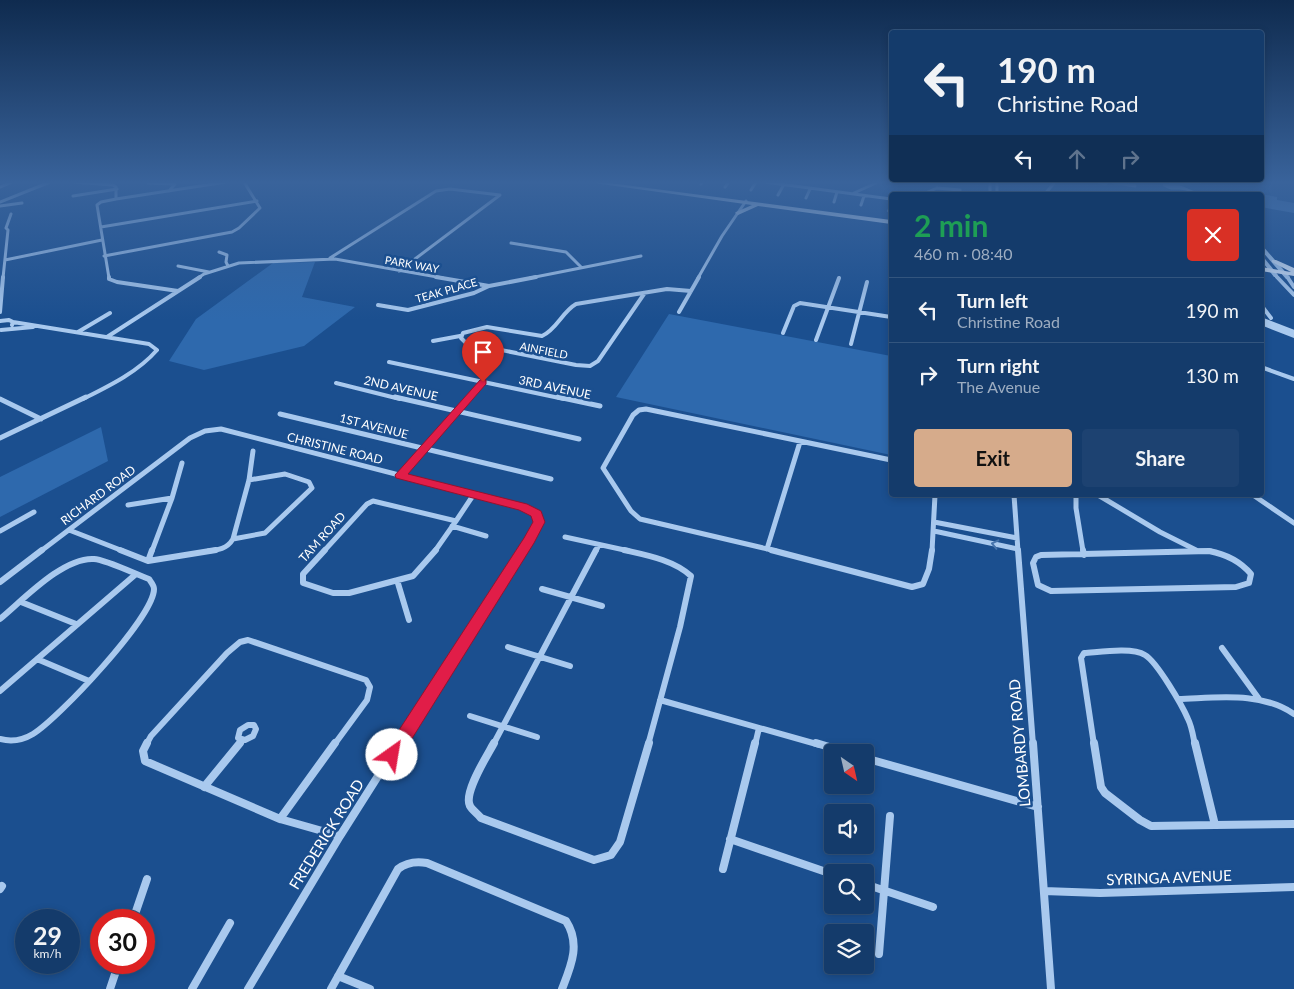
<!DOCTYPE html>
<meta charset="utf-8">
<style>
:root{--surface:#143b6b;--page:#1d4271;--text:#f1f3f6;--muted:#9dadc1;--line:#33557e;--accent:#d6ab8b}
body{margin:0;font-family:Lato,sans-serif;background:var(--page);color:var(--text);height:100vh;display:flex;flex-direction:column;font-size:19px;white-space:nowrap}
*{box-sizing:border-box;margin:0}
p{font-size:16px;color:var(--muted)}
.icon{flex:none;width:28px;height:28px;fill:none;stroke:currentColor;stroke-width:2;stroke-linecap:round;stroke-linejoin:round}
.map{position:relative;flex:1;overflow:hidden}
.panel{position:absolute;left:889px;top:192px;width:375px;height:305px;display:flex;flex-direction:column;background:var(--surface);border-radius:5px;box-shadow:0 2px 8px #0003,0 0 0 1px var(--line)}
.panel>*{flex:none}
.hud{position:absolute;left:889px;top:30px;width:375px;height:152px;border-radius:5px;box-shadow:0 2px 8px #0003,0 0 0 1px var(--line);background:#143b6b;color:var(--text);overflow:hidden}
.needle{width:32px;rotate:146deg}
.buttons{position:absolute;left:824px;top:744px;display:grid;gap:10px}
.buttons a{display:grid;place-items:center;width:50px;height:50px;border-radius:5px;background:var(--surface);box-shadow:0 2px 8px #0003,0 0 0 1px var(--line);font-size:25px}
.speed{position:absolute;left:15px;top:909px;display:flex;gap:10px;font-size:25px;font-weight:700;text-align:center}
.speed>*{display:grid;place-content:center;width:65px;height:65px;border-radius:50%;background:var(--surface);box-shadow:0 2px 8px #0003,0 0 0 1px var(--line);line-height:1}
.speed small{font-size:12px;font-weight:400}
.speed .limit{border:8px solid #d22;background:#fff;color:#111}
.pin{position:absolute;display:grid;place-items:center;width:42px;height:42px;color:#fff;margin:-51px -21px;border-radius:50% 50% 50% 0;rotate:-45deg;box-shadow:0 0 5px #0007}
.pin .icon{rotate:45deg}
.me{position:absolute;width:55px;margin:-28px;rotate:32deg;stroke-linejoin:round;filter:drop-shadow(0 0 4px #0008)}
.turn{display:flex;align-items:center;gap:18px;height:105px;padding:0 25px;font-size:22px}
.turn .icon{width:65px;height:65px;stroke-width:2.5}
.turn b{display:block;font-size:35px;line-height:42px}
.lanes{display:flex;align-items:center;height:48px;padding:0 25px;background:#0003;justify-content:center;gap:25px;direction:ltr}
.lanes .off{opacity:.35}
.round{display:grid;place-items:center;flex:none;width:52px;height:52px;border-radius:5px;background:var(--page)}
.head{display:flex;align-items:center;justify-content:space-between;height:85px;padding:0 25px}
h1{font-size:30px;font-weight:700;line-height:38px;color:#1e9e55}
.action{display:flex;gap:10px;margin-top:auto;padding:10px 25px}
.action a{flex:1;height:58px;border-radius:5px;background:var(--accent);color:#111;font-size:20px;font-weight:700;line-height:58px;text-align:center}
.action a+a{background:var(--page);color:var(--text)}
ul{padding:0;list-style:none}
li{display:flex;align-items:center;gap:15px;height:65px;padding:0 25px;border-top:1px solid var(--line)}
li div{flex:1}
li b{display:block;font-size:19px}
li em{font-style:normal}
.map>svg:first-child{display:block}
</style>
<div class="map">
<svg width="1294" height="989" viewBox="0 0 1294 989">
<rect width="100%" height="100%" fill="#1b4f8f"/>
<path fill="#2e69ad" d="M 315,262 L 302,297 L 355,307 L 304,346 L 204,370 L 169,361 L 196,319 L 273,263 Z
M 669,314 L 891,356 L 891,455 L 616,397 Z
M 101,427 L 108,461 L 0,517 L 0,477 Z"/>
<path fill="#4478b7" d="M 1261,194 L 1277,197 L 1277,200 L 1294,203 L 1294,213 L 1261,207 Z"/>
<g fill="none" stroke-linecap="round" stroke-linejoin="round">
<path stroke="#a9c9ee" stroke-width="3" d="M 73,182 L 113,185 L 116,187 L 116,199
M 765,182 L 891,199
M 990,182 L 990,195
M 997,182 L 997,195
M 1098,182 L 1105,184 L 1108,182
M 1111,182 L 1135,186
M 148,183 L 175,184 L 169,191
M 701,184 L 703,182
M 1170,184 L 1202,182
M 0,187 L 12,182
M 725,187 L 729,182
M 937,188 L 960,190
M 751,190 L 756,182
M 854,193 L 878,182
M 778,195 L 783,186
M 921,195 L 937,188
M 1044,195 L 1055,182
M 73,196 L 117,189
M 806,198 L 810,189
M 0,202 L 50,182
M 834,202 L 837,192
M 861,205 L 864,196
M 0,206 L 22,203
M 889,211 L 891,201
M 101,227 L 257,201
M 6,228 L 11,214
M 511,243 L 566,252 L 581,267
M 219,252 L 227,255 L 226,262 L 228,266
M 104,256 L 232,232 L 239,228 L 260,208 L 244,182
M 330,258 L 436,191 L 450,189 L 500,195 L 399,271
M 5,260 L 102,240
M 178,266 L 209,272
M 1276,276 L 1278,278
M 3,278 L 8,230 L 6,228
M 109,278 L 97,205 L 101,202 L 116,199 L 226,182
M 198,278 L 204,274 L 239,263 L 335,259 L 443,278
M 530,278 L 641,256
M 698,278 L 722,236 L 746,201"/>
<path stroke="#a9c9ee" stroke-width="4" d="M 109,277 L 109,279 L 117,282 L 178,291
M 436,277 L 489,286 L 536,277
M 1277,277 L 1294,295
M 1288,278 L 1294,287
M 644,294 L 598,361 L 590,366 L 576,365 L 466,343 L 461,338 L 463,333 L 487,327 L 542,336 C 557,329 562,312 576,304 L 667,289 L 691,291
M 378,305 L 408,310 L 474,293 L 489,286
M 1261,305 L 1271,318
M 0,312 L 3,277
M 679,312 L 699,277
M 1261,319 L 1294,332
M 0,321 L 9,320 L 13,322 L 12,325
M 13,322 L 149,344 L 157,350 C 138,372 109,386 83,399
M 1261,323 L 1294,336
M 1,330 L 33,327
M 78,332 L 110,313
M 783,333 L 794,306 L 800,303 L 891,317
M 107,337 L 200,277
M 816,340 L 839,278
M 433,341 L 460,336
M 851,344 L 867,282
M 389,362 L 564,399
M 1261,367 L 1294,379
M 336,383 L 400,399
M 468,399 L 483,382"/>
<path stroke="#a9c9ee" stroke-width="5" d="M 395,397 L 579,439
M 558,397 L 600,406
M 0,399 L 41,419
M 280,414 L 551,479
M 0,438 L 86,397
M 400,475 L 469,397
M 1014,495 L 1018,551
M 1076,495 L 1076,508 L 1083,551
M 1098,495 L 1160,532 L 1196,550
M 1253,495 L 1294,523
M 128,505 L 172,498
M 456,521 L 474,494
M 934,522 L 1017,538
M 452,526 L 486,536
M 69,530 L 123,551
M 0,531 L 34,512
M 934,531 L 1018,549
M 565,537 L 629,551
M 233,539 L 265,533 L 312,488 L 309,482 L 285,474 L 249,480
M 767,549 L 800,442
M 41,551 L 190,438 L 205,431 L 221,429 L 523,507 L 536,514 L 538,525 L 522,551
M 152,551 L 172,498 L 182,463
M 208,551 C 218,550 227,549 233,539 L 249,480 L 253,451
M 324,551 L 367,504 L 373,501 L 456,521 L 435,551
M 596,551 L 599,545
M 776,551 L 640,519 L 631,511 L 603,468 L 633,415 L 639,410 L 646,409 L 891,460
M 932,551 L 935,495
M 1196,551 L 1211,551"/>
<path stroke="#a9c9ee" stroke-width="6" d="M 120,550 L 148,561 L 216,550
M 325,550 L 303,574 L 303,583 L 333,593 L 349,593 L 413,576 L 436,550
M 624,550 C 646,555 674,560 691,576 L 680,627 L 648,745
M 771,550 L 912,587 L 923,584 L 929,569 L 932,550
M 1018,550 L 1033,745
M 1083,550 L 1084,555
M 1209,551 C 1225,554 1240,561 1251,574 L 1249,583 L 1236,587 L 1051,591 L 1038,585 L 1033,563 L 1036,557 L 1041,555 Z
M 148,561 L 152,550
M 397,580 L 409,620
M 0,582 L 42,550
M 542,589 L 602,606
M 21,602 L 76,624
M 0,619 C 23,600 63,557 94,559 C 107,560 135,574 149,579 C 151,582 154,585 154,589 C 154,617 58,719 33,734 C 23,740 11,742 0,739
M 508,647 L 570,666
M 1222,648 L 1259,699
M 37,659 L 89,681
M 0,691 L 136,574
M 1178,699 C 1216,698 1261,691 1294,714
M 660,700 L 820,745
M 470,716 L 537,737
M 248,725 L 254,725 L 256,729 L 253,736 L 245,740 L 238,738 L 240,730 Z
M 146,745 L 151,736 L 227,653 L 240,642 L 248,640 L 366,680 L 370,687 L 367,700 L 334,745
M 239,745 L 243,740
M 398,745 L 523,550
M 493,745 L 596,550
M 755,745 L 759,728
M 1094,745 L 1081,658 L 1084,653 C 1100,652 1132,647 1145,655 C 1157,662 1182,705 1188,719 C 1192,727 1193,736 1195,745"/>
<path stroke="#a9c9ee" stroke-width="8" d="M 147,743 L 143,751 L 145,761 L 280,819
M 494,743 C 487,756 463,793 470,806 C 472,810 478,814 481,818 L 594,860 L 611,855 L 620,842 L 649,743
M 816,743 L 846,752
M 1033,743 L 1051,989
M 1094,743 L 1101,787 L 1105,793 L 1140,820 L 1151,826 L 1215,825
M 1195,743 L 1215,825
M 865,758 L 1038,807
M 204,787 L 240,743
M 280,819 L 340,836
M 280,819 L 335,743
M 1215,825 L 1294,824
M 730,839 L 832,874
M 723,869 L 755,743
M 865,884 L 933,907
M 0,889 L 2,886
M 1044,891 L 1100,893 L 1294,887
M 133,920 L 147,879
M 879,954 L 890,816
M 338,976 L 370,989
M 110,989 L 119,962
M 192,989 L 230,923
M 248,989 L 340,836 L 399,743
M 331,989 L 398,869 C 407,862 416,861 427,863 L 566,921 C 581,944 571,966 562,989"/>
<path fill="#a9c9ee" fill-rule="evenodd" d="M 1163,184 L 1177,184 L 1203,195 C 1196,195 1191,191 1183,190 C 1174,188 1174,192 1163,186 Z
M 1261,244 L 1290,277 L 1290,279 L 1286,279 L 1261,250 Z
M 1261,254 L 1278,275 L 1278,277 L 1274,277 L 1261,260 Z"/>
<path fill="#d6e6fa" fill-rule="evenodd" d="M 587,182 L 602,182 L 891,220 L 891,224 L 758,206 L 738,215 L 735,213 L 736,212 L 752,205 Z
M 1272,260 L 1276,260 L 1294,268 L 1294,276 L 1261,271 L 1261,267 L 1291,272 L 1272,262 Z"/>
</g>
<defs><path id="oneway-chevron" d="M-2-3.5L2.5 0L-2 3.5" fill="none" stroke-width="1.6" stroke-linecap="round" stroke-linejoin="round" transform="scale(1.25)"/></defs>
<use stroke="#4674ac" href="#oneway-chevron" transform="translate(995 544) rotate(-167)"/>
<linearGradient id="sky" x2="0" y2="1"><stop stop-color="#0f2b4f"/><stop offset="0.57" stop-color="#39639b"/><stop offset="1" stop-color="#39639b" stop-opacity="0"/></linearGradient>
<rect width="1294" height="320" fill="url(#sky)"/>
<path fill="#e11d48" stroke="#92132f" d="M 483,379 L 486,380 L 486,384 L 408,474 L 527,504 L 541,511 L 545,522 L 534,543 L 398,761 L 392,763 L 386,761 L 384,755 L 386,750 L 524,538 L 533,522 L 531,516 L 519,510 L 396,478 L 395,475 L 480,380 Z"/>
<g text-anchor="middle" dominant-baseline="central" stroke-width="5" stroke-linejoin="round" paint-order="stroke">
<g font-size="11" fill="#fff" stroke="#1b4f8f">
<text transform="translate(412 264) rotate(10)">PARK WAY</text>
<text transform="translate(446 290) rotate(-16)">TEAK PLACE</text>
<text transform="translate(544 350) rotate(11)">AINFIELD</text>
</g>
<g font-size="12" fill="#fff" stroke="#1b4f8f">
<text transform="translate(555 387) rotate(12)">3RD AVENUE</text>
<text transform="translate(401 388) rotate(13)">2ND AVENUE</text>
<text transform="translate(374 426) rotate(14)">1ST AVENUE</text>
<text transform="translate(335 448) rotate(14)">CHRISTINE ROAD</text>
<text transform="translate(98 495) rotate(-37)">RICHARD ROAD</text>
<text transform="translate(322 537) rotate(-48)">TAM ROAD</text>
</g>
<g font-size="15" fill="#fff" stroke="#1b4f8f">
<text transform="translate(1019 743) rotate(-95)">LOMBARDY ROAD</text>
<text transform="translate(326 834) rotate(-58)">FREDERICK ROAD</text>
<text transform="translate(1169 877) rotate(-2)">SYRINGA AVENUE</text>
</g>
</g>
</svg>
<div class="buttons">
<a><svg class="needle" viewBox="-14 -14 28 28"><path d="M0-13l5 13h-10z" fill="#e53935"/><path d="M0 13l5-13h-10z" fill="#9dadc1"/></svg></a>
<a><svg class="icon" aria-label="sound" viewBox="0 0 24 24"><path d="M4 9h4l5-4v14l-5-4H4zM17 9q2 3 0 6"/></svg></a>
<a><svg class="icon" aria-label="search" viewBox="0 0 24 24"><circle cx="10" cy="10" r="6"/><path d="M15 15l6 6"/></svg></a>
<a><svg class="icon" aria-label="layers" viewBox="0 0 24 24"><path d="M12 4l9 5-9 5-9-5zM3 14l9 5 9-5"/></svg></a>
</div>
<div class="speed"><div>29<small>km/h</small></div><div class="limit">30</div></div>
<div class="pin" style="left:483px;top:382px;background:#d93025"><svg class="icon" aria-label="arrive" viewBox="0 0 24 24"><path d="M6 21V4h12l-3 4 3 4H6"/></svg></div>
<svg class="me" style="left:392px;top:755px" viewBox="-20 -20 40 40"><circle r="19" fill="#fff"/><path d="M0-13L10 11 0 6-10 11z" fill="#e11d48"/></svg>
<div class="hud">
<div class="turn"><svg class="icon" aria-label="left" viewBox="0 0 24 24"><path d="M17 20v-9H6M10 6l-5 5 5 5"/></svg><div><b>190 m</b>Christine Road</div></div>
<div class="lanes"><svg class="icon" aria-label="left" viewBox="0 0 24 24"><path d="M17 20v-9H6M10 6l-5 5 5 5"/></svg><svg class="icon off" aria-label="ahead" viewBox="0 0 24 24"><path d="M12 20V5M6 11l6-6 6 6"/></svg><svg class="icon off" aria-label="right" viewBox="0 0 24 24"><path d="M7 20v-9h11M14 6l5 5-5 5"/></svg></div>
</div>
<section class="panel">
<div class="head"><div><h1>2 min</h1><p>460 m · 08:40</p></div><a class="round" style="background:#d93025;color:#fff"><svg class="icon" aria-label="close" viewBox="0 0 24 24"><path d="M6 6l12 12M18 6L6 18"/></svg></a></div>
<ul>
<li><svg class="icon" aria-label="left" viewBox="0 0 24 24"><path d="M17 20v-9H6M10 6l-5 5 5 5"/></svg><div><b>Turn left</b><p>Christine Road</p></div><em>190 m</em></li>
<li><svg class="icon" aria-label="right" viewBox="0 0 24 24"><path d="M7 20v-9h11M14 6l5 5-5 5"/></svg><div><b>Turn right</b><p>The Avenue</p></div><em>130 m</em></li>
</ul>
<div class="action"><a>Exit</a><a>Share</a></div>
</section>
</div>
